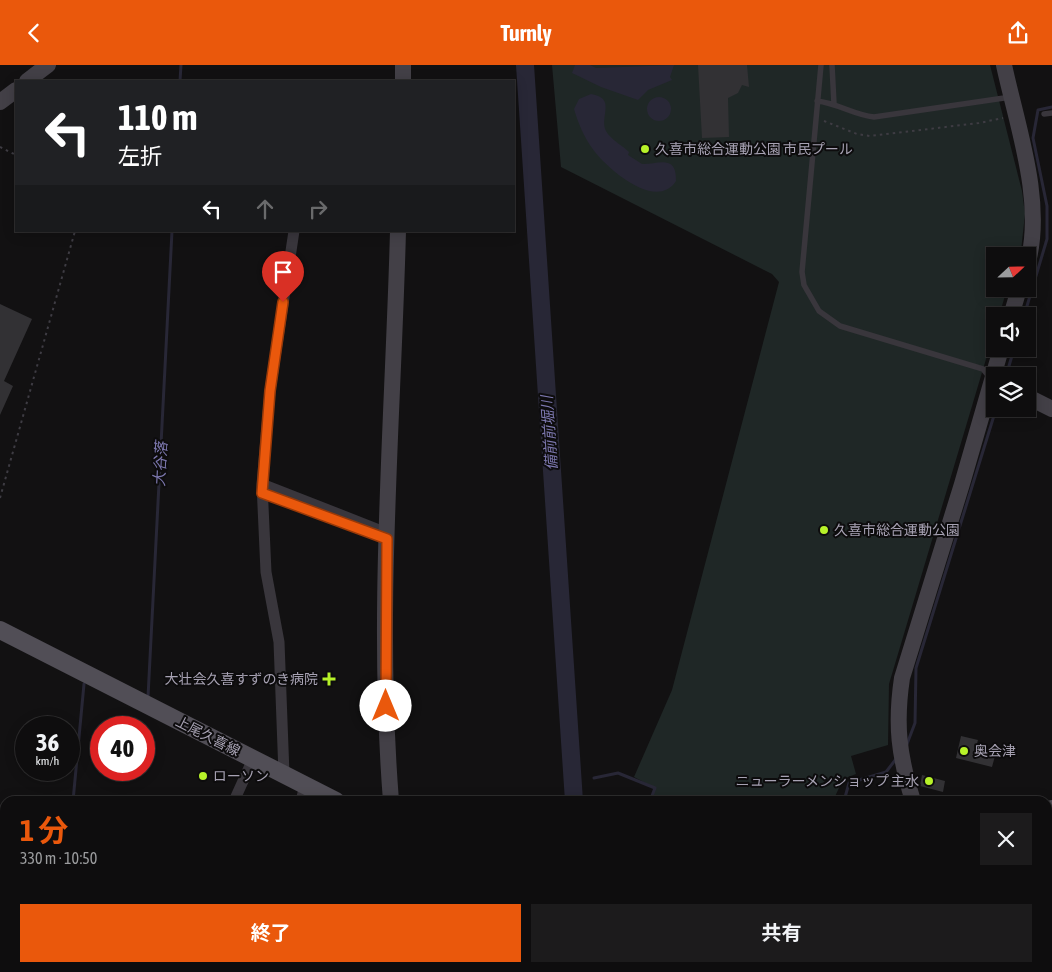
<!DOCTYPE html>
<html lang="ja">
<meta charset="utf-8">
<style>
:root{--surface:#0e0d0e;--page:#1c1b1c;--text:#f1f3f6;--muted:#9b9c9e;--line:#2e2d2e;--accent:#ea580c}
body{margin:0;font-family:"Asap Condensed","Noto Sans JP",sans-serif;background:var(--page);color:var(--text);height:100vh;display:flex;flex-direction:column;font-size:19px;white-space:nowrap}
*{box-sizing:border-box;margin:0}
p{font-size:16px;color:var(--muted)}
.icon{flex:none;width:28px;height:28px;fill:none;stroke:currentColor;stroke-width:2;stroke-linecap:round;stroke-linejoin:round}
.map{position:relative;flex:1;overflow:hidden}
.sheet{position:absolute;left:0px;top:731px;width:1052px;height:176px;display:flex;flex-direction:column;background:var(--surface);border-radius:15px 15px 0 0;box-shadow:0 2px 12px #0003,0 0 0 1px var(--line)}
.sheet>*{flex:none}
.guide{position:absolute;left:15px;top:15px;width:500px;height:152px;border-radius:0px;box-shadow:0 2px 12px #0003,0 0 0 1px var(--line);background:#202124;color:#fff;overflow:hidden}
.needle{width:32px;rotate:68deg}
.tools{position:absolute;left:986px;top:182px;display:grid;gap:10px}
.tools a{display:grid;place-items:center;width:50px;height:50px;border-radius:0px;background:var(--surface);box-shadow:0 2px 12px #0003,0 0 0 1px var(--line);font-size:25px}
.speed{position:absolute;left:15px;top:651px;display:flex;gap:10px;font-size:25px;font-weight:700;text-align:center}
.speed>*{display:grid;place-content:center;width:65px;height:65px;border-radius:50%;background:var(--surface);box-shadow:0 2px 12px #0003,0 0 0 1px var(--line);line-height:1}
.speed small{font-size:12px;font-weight:400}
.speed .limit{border:8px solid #d22;background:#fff;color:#111}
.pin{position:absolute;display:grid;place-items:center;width:42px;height:42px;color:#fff;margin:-51px -21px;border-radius:50% 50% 50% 0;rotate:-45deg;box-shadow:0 0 5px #0007}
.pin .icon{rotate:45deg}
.me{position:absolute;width:55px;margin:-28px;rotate:0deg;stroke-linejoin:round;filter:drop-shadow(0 0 4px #0008)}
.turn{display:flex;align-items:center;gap:18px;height:105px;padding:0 20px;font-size:22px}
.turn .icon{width:65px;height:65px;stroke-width:2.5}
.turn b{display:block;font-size:35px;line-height:42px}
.lanes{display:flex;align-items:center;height:48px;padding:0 20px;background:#0003;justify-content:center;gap:25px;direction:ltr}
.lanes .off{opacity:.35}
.round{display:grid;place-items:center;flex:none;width:52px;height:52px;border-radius:0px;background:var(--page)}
.summary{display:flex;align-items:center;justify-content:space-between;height:85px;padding:0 20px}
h1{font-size:30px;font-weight:700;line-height:38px;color:var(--accent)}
.button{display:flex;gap:10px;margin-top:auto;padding:10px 20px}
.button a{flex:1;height:58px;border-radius:0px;background:var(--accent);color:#fff;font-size:20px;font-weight:700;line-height:58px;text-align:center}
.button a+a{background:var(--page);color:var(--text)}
header{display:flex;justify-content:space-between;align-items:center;height:65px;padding:0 20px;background:var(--accent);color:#fff;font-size:22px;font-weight:700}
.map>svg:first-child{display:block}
</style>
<header><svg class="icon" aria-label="back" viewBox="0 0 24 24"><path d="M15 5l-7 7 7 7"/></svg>Turnly<svg class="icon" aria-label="share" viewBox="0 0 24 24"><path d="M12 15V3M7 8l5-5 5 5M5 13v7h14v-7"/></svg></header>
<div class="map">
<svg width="1052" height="907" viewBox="0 0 1052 907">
<rect width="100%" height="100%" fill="#121112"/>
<path fill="#1f2726" d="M 552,0 L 990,0 L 1022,126 L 1025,149 L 1021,186 L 1019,191 L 995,191 L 995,224 L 1007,224 L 999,251 L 995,251 L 995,264 L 889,619 L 888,680 L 851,691 L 856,709 L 843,714 L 833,736 L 650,736 L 655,723 L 634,712 L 672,625 L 779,217 L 772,209 L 561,102 Z"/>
<path fill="#282736" d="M 575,0 L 590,0 L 596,3 L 674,0 L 670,12 L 672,15 L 648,25 L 638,35 L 601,22 L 572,8 Z
M 591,29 C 617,33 599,52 606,66 C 611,75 622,80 629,87 L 628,90 L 642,99 C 656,100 677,88 676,116 C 656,147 606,103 592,83 C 584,72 578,58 574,44 L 579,34 Z
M647 44a12 12 0 1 1 24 0a12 12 0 1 1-24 0Z"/>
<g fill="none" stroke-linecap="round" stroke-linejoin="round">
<path stroke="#282736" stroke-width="3" d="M 180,16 L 181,0
M 1024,251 L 1047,174 L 1047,141 L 1033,73 L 1038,45 L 1052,42
M 1006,311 L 1014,284
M 148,632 L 172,166
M 907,679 L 915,658 L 916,603 L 996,344
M 594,713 L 618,708 L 655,723 L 650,736
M 73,736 L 84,619
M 553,736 L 556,735
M 844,736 L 849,718 L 886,707 L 896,694
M 54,907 L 55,902
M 469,907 L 470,902"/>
<path stroke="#282736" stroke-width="18" d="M 525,0 L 574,736
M 584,902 L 585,907"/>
</g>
<path fill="#323134" d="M 698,0 L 747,0 L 749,22 L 742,20 L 738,28 L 728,33 L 729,72 L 702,73 Z
M 0,239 L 32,254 L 4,316 L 13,321 L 0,350 Z
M 961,671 L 978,675 L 975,686 L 995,691 L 992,702 L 956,693 Z
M 922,710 L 945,716 L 943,727 L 920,721 Z"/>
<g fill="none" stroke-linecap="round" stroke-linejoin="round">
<path stroke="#3e3c43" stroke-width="2" stroke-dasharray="2.5 4" stroke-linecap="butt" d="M 824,56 L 857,69 L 870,71 L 979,58 L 1003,53
M 0,82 L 16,90
M 0,433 L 75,166
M 472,907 L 474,902"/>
<path stroke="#39363c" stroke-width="5.5" d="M 821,0 L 802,207 L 804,220 L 819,246 L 840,261 L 983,304 L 990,313
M 832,0 L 834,39
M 817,36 C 837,38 854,50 874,52 L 1011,32
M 1044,49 L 1052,48
M 463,907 L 464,902"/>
<path stroke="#39363c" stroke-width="11" d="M 262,419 L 387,468
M 284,709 L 279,577 L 266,507 L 262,419 L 270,326 L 294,166
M 234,736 L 253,694
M 301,736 L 305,720
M 674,902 L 679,907
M 185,907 L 185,902
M 370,907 L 371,902
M 973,907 L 975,902"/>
<path stroke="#434047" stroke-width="16" d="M 1004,0 C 1017,61 1044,135 1028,197
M 27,16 L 48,0
M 403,16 L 403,0
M 0,37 L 16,25
M 1011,251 L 1019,224
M 1028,332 L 1052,344
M 391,736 C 376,547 393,356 398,166
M 913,736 C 899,691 895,660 902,613 L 962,419 L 1001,284"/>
<path stroke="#514e56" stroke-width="18" d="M 0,565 L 336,736
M 1048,746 L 1052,744"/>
</g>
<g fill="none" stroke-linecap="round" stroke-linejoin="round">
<g stroke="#983908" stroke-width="12">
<path id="route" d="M 283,237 L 270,326 L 262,428 L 387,474 L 386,641"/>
</g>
<use href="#route" stroke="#ea580c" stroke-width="9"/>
</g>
<g fill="#b7f229" stroke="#0d0c0d" stroke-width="2">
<circle cx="645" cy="84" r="5"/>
<circle cx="824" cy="465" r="5"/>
<path d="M326.5 606.5h5v5h5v5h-5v5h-5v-5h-5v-5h5z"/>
<circle cx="964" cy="686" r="5"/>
<circle cx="203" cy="711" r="5"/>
<circle cx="929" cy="716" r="5"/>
</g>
<g text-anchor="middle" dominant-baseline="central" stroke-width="4" stroke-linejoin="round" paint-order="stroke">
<g font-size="14" fill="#a7a2b3" stroke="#0d0c0d" text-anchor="start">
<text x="655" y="84">久喜市総合運動公園 市民プール</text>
<text x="834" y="465">久喜市総合運動公園</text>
<text x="318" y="614" text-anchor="end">大壮会久喜すずのき病院</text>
<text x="974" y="686">奥会津</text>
<text x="213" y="711">ローソン</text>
<text x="919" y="716" text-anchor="end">ニューラーメンショップ 主水</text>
</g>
<g font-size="14" fill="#a7a2b3" stroke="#0d0c0d">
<text transform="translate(208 671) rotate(27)">上尾久喜線</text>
</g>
<g font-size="15" font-style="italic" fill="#7d78af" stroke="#0d0c0d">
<text transform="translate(549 368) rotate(-94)">備前前堀川</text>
<text transform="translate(160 399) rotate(-87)">大谷落</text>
</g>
</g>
</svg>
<div class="tools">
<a><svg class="needle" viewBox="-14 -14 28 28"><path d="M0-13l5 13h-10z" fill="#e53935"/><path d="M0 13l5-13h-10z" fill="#9b9c9e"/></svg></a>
<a><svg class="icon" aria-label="sound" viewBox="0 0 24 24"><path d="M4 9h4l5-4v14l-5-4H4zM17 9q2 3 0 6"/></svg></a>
<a><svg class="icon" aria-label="layers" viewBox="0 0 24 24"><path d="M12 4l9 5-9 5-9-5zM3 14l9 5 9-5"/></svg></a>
</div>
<div class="speed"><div>36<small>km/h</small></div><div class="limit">40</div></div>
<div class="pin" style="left:283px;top:237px;background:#d93025"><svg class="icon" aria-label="arrive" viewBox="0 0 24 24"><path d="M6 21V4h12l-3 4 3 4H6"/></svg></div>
<svg class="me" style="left:386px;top:641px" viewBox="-20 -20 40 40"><circle r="19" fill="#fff"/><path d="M0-13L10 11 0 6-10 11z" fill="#ea580c"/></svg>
<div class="guide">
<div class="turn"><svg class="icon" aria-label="left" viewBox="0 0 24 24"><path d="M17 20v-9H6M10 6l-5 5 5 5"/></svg><div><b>110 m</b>左折</div></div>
<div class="lanes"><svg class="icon" aria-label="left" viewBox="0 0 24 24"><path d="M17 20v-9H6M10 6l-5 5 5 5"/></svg><svg class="icon off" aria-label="ahead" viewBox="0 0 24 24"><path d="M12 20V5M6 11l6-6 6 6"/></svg><svg class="icon off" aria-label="right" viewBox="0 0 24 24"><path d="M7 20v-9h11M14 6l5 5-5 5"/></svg></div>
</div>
<section class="sheet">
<div class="summary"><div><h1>1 分</h1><p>330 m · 10:50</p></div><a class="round"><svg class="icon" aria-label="close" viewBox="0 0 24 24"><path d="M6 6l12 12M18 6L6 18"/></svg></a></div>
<div class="button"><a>終了</a><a>共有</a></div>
</section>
</div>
